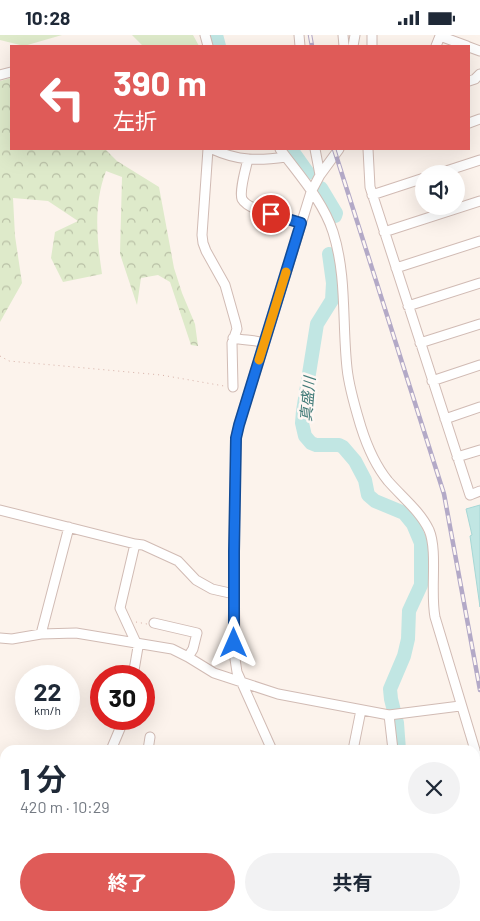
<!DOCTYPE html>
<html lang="ja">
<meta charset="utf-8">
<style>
:root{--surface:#fff;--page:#f2f2f3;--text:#1f2937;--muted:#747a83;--accent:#df5b58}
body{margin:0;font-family:Barlow,"Noto Sans JP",sans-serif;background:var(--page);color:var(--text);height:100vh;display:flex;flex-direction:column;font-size:19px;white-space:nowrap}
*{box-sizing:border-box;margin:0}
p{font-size:16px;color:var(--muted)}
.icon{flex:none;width:28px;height:28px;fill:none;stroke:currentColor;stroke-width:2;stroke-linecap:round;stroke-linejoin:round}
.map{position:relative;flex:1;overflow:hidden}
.sheet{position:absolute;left:0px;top:710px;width:480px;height:176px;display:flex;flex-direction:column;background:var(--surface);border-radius:15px 15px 0 0;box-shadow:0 5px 20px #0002}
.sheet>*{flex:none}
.top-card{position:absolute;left:10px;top:10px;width:460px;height:105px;border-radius:0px;box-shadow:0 5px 20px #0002;background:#df5b58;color:#fff;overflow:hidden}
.fabs{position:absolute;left:415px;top:130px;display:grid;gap:10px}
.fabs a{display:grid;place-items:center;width:50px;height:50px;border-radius:50%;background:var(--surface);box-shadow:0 5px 20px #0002;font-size:25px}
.speed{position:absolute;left:15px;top:630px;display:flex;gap:10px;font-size:25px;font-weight:700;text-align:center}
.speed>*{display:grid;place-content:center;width:65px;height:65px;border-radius:50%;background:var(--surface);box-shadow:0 5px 20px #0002;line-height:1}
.speed small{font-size:12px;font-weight:400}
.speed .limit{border:8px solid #d22;background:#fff;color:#111}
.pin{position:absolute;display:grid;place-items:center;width:42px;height:42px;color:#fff;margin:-21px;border:2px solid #fff;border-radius:50%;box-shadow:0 1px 5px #0007}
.me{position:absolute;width:55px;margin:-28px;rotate:0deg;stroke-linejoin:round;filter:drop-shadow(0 0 4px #0008)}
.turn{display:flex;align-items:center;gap:18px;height:105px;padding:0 20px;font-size:22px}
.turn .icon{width:65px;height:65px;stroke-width:2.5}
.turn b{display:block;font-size:35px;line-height:42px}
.round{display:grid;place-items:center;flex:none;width:52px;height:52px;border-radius:26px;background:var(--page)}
.headline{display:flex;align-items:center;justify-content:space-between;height:85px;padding:0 20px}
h1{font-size:30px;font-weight:700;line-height:38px}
.action{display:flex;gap:10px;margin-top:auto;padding:10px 20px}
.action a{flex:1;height:58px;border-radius:30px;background:var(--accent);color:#fff;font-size:20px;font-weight:700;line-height:58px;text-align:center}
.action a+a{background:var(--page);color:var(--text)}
.status{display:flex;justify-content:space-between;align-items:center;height:35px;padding:0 25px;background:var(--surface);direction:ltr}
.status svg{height:14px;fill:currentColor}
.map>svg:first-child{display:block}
</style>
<div class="status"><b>10:28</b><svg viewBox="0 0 49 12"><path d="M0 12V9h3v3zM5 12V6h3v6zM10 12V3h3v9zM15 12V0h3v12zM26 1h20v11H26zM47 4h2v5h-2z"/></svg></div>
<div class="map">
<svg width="480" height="886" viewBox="0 0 480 886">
<defs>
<pattern id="forest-crowns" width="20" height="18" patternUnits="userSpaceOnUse" patternTransform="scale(1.25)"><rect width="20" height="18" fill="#deeaca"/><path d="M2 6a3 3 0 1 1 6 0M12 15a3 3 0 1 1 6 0" fill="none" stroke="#b9c0a6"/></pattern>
</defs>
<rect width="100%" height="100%" fill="#fcf3ec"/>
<path fill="url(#forest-crowns)" d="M 11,43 L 11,114 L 105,114 L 117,126 L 159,152 L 174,233 L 182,258 L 195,289 L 198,311 L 191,310 L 170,247 L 158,240 L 141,243 L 137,270 L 120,219 L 122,142 L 106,136 C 93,170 97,205 102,239 L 63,247 L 51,223 L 55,197 L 78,186 L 48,166 L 13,163 L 15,201 L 22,248 L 0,287 L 0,46 Z"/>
<path fill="#deeaca" d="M 0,0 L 62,0 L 24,11 L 0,5 Z
M 132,0 L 193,0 L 199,11 L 143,11 Z"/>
<path fill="#c1e6e3" stroke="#a7d7d5" d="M 480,470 L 480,572 L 470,501 L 472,500 L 466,474 Z"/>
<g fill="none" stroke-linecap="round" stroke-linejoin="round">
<path stroke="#c1e6e3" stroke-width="14" d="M 216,0 L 219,11
M 291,114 L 308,138
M 321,153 L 336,178 L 335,181
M 329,219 L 333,248 L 332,265 L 317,289 L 303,376 L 302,388 L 305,401 L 311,408 L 316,410 L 339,410 L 343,412 L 355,426 L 365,445 L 368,460 L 375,466 L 404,478 L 413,489 L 421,508 L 421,550 L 409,576 L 408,604 L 404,621 L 390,654 L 391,664 L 397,688 L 399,715
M 347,886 L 349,881"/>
<g stroke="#d1bbb4" stroke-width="11">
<path id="minor" d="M 205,0 L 208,11
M 299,0 L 300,11
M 343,0 L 344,11
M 353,11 L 355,0
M 372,11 L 372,0
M 436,11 L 440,1 L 467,11
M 469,12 L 480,16
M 0,40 L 11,37
M 469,46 L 475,44 L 480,39
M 469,88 L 480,84
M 208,114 L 202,200 L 203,208 L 206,216 L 225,250 L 236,289 L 237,294 L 232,308 L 233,352
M 212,114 C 238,126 258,126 286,122
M 280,114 C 299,140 323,166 333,197 C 347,241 342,287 347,333 C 349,353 355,372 361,392 C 367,411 375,430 388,446 C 402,462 420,476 429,495 C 438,516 430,557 435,582 L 475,715
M 315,114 L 320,140
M 368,114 L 370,152 L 470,460 L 480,456
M 248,124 C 246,133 239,156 242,164 C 248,176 288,184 301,188
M 437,139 L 480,125
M 372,160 L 424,143
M 384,197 L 480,166
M 396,233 L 480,206
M 408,271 L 480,248
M 233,303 C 244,306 254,304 264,308
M 420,308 L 480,289
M 432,346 L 480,330
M 445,384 L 480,372
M 457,422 L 480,415
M 0,475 L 135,509 L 120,573 L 138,612 L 133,641
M 135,509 L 143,510 L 178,526 L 196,545 L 212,554 L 234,559
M 154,588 L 197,598 L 193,614 L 188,622
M 41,599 L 69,492
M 0,603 L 12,604 L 41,599 L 76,598 L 172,614 L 188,622 L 214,638 L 278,659 L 389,680 L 460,671
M 389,680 L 393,715
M 111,715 L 124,684
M 148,715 L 150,702
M 272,715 L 237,637 L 235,624 L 234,517 L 236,403 L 239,390 L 311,157 L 320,140 L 339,114
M 353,715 L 361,675
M 475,716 L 480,730
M 0,810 L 5,814
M 72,881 L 77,886
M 172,881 L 173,886
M 468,881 L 477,886
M 39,886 L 40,881
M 82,886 L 85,881
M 280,886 L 280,881
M 341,886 L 343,881"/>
</g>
<path stroke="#d6b0a7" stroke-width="1" stroke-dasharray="1 4" stroke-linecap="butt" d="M 0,321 L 9,326 L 161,340 L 224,351
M 136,587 L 147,589"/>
<use href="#minor" stroke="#fff" stroke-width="9"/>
<g stroke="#b3a9c7" stroke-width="4.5">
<path id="rail" d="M 310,0 L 312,11
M 334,114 L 444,459 L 480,655"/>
</g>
<use href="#rail" stroke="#fef7f3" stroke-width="2.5" stroke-dasharray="8" stroke-linecap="butt"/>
</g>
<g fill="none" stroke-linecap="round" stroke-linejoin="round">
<g stroke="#114b97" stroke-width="12">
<path id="route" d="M 234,608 L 234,517 L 236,403 L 239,390 L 301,188 L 271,179"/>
</g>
<use href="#route" stroke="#1a73e8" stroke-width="9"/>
<path stroke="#f59e0b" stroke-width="9" d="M 259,325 L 286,237"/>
</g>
<g text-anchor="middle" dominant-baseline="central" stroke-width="5" stroke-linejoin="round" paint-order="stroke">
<g font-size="15" font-style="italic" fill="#427b78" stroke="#fef7f3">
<text transform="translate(307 364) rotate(-85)">真盛川</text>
</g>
</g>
</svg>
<div class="fabs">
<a><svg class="icon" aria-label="sound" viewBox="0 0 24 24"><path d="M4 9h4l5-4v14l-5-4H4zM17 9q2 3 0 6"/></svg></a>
</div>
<div class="speed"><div>22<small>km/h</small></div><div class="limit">30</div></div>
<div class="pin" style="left:271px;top:179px;background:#d93025"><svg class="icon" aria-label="arrive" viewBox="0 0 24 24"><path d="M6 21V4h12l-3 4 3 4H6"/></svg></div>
<svg class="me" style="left:234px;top:608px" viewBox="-20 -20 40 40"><path d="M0-17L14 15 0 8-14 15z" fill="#1a73e8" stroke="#fff" stroke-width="4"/></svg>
<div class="top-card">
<div class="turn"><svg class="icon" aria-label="left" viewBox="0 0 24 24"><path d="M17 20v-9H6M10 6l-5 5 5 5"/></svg><div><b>390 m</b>左折</div></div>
</div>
<section class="sheet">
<div class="headline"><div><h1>1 分</h1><p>420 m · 10:29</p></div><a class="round"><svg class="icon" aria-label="close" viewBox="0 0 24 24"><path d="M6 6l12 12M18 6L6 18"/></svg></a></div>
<div class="action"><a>終了</a><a>共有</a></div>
</section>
</div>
